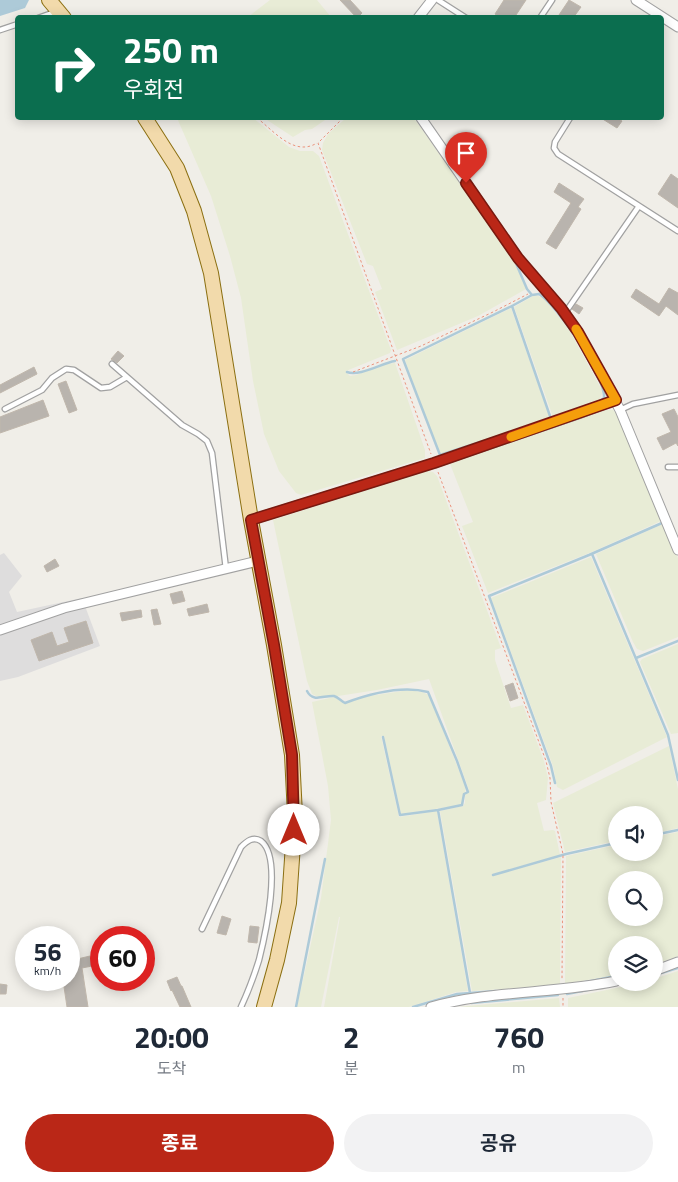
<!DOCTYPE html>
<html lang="ko">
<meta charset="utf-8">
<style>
:root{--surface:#fff;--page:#f2f2f3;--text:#1f2937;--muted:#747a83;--accent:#ba2717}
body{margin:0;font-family:"Titillium Web","Noto Sans KR",sans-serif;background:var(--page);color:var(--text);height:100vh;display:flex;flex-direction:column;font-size:19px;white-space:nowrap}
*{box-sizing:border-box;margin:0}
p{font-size:16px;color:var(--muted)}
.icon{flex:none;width:28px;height:28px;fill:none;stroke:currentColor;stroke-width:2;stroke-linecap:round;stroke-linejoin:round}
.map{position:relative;height:1007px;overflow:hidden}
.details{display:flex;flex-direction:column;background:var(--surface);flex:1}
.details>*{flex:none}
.hud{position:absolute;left:15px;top:15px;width:649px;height:105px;border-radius:5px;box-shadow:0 2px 12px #0003;background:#0b6e4f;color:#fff;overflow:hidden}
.buttons{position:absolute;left:608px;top:806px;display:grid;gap:10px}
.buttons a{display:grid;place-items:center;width:55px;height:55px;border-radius:50%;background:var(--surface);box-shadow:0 2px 12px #0003;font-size:25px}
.speed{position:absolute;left:15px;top:926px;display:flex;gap:10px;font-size:25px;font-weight:700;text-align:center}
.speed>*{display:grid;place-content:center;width:65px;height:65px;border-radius:50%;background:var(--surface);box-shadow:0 2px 12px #0003;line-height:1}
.speed small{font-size:12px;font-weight:400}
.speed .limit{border:8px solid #d22;background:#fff;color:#111}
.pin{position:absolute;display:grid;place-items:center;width:42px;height:42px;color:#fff;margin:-51px -21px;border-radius:50% 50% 50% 0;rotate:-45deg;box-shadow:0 0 5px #0007}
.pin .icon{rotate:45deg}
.me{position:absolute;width:55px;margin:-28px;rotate:0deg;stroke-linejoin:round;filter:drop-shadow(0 0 4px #0008)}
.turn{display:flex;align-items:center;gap:18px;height:105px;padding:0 25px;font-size:22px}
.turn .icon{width:65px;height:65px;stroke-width:2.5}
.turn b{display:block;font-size:35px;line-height:42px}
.eta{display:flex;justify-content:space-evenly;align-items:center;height:85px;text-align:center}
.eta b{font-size:30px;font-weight:700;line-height:35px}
.primary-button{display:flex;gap:10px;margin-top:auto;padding:10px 25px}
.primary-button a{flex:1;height:58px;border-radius:30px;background:var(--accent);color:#fff;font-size:20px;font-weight:700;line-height:58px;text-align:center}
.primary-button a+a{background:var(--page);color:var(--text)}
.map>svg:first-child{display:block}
</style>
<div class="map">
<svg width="678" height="1007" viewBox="0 0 678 1007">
<rect width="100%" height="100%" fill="#f0eee8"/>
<path fill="#dedddd" d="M 4,553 L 22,576 L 9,592 L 17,612 L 82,598 L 100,646 L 18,677 L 0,681 L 0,555 Z"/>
<path fill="#e8ecd6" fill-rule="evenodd" d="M 270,0 L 317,0 L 331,17 L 248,17 Z
M 177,118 L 253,118 L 289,147 L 300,151 L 313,151 L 319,156 L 391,350 L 390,353 L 346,371 L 347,373 L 350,376 L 356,375 L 386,364 L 395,363 L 425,450 L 425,458 L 301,495 L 296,493 L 279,471 L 264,434 L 253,381 L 241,298 L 230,256 L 211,196 Z
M 264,118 L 328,118 L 312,129 L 305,130 L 293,137 Z
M 346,118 L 414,118 L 515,263 L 526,289 L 478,316 L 397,350 L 375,292 L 382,289 L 373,266 L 367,264 L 322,150 L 323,143 L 328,134 Z
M 535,295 L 544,298 L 570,331 L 603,392 L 599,400 L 594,404 L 553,417 L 514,307 Z
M 511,308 L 550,418 L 441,454 L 439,453 L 405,360 Z
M 605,410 L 613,410 L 619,415 L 661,521 L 592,552 L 488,593 L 462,526 L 473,522 L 450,464 Z
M 427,471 L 433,472 L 437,476 L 501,648 L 495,650 L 495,660 L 511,708 L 523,705 L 544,761 L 548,778 L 546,800 L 537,803 L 544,831 L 553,830 L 555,831 L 560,855 L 493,874 L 492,876 L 561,857 L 560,985 L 472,991 L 440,811 L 463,806 L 465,803 L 465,795 L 469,790 L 429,679 L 377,690 L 338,696 L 318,697 L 312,694 L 307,681 L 273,520 Z
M 663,524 L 678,558 L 678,637 L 643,651 L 637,649 L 633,642 L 596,554 Z
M 591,557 L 667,737 L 563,790 L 557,787 L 553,766 L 491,598 Z
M 678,644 L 678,733 L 671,734 L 640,662 L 642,659 Z
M 409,690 L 422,692 L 429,695 L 466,788 L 462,805 L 401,814 L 384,736 L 381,736 L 399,817 L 437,811 L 468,991 L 456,992 L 409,1007 L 324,1007 L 340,917 L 339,917 L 321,1007 L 297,1007 L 321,898 L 331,820 L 328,786 L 312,702 L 334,697 L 344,703 L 363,697 Z
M 669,746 L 678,789 L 678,828 L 654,834 L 654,815 L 616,815 L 616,841 L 565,852 L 553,803 Z
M 678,832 L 678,956 L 654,965 L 654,945 L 616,945 L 616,975 L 565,984 L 566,856 L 616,845 L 616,852 L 654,852 L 654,837 ZM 616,880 L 654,880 L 654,918 L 616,918 Z
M 678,971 L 678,1007 L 568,1007 L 568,998 L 640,983 L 654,982 L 654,979 Z
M 559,998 L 560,1007 L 460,1007 L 467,1006 Z"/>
<path fill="#adcad8" d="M 0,0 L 29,0 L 25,8 L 0,16 Z"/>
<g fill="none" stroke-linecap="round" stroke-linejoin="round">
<path stroke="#adcad8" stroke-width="2.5" d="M 515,261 L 527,289 L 532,295
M 539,294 C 557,305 606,377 604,398 L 594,405 L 440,455 L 403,359 L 512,306 L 532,295 Z
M 512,306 L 551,419
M 347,372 C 359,377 382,363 395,361
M 592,554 L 668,735 L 678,780
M 636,658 L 678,641
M 307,691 C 313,703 324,695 334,696 C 338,697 341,701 345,703 C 369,694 401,685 428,692 L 457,761 L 468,792 L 464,794 L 462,805 L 438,810
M 383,737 L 400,815 L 438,810 L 470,993
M 555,783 L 551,766 L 489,596 L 589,555 L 662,523
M 654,835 L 678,830
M 493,875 L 566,854 L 616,843
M 658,974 L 678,968
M 586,982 L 616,976
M 567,994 L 627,982
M 471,1003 L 558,995
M 296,1007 L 325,859
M 413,1007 L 457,994 L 496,991"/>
</g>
<path fill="#b9b4ae" stroke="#c0b7ac" d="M 340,0 L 350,0 L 362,13 L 357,18 Z
M 504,0 L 526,0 L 514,18 L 501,18 L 495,14 Z
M 569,0 L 581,7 L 573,18 L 557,18 Z
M 601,118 L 616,118 L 622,121 L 617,128 Z
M 671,174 L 678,179 L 678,208 L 658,194 Z
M 559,183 L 584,199 L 578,207 L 581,209 L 556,249 L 546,243 L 571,203 L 554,192 Z
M 669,288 L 678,293 L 678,315 L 666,306 L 659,316 L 631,297 L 636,289 L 659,304 Z
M 576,304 L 583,308 L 579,314 L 572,309 Z
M 118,351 L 124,356 L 117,363 L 111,359 Z
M 34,367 L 37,374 L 0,393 L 0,385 Z
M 66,381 L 77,410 L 69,413 L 58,384 Z
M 43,400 L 49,416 L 0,433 L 0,417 Z
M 674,409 L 678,417 L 678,446 L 676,443 L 663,450 L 657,438 L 671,432 L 662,414 Z
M 55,559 L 59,566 L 47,572 L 44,566 Z
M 182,591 L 185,601 L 173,604 L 170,594 Z
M 207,604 L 209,612 L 189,616 L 187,609 Z
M 157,609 L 161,624 L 154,625 L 151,610 Z
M 141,610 L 142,617 L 122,621 L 120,613 Z
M 86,621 L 93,643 L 39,661 L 31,640 L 52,632 L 57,646 L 69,642 L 64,628 Z
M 513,683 L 518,698 L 510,701 L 505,686 Z
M 222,916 L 231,919 L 226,935 L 217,933 Z
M 250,926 L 259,927 L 257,943 L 248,942 Z
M 90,956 L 92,966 L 82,968 L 88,1007 L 67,1007 L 63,980 L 69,980 L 69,961 Z
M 177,977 L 181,986 L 182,986 L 191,1007 L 180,1007 L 172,990 L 171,991 L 167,981 Z
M 0,984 L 7,985 L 6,994 L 0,994 Z"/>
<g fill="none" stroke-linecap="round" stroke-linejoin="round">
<g stroke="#a1a1a1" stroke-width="7">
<path id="service" d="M 438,0 L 466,18
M 38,18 L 55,12
M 540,18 L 552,0
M 0,30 L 18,24
M 570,118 L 555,142 L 554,148 L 558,154 L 678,231
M 565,313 L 639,206
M 112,364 L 182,425 L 198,434 L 207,441 L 212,453 L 226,569
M 5,409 L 42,390 L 52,378 L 66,369 L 74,370 L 101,388 L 110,387 L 127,377
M 620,410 L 633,404 L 678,395
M 668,467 L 678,467
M 202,929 L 241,847 C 247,841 253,836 261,841 C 283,858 265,936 259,960 C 254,976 248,992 241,1007"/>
</g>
<g stroke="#a1a1a1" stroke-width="11">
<path id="minor" d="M 636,0 L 678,27
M 418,18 L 432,0
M 421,118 L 518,258 L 561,308 L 578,332 L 620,410 L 678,550
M 251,520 L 434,463 L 578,414 L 615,400
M 0,630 L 64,608 L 258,561
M 654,971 L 678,962
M 431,1007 C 491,990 555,994 616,981"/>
</g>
<g stroke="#8b6f11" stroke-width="16">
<path id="primary" d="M 49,0 L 64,18
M 145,118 L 177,168 L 194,211 L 211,273 L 251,520 L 274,645 L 292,755 L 295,815 L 289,903 L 277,960 L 264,1007"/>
</g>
<path stroke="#eb947e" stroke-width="1" stroke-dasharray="2.5 2.5" stroke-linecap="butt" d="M 257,118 C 274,131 294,157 317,143
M 343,118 L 318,143 L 431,454
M 353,372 L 421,346 L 493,312 L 528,294
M 438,472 L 546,761 L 550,778 L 551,802 L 563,854 L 562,979
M 563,998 L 563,1007"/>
<use href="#service" stroke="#fff" stroke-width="4.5"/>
<use href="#minor" stroke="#fff" stroke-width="9"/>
<use href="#primary" stroke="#f2daab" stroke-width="14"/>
</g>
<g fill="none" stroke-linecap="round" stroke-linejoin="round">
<g stroke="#79190f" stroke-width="12">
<path id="route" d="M 294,830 L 292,755 L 274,645 L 251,520 L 434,463 L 616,400 L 578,332 L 561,308 L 518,258 L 466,183"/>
</g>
<use href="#route" stroke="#ba2717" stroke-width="9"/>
<path stroke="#f59e0b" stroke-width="9" d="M 511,437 L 616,400 L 576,329"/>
</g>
</svg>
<div class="buttons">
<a><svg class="icon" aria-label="sound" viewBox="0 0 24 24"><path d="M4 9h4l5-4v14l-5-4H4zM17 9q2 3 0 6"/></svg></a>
<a><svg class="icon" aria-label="search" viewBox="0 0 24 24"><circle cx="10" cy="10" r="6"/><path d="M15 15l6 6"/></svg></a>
<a><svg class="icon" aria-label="layers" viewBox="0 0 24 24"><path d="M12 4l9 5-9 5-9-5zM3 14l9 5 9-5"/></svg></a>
</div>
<div class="speed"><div>56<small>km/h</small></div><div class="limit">60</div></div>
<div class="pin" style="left:466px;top:183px;background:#d93025"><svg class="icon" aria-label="arrive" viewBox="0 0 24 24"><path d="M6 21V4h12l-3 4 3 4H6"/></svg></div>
<svg class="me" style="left:294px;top:830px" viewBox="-20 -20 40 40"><circle r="19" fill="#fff"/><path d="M0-13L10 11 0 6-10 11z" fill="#ba2717"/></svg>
<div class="hud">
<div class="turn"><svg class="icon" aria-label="right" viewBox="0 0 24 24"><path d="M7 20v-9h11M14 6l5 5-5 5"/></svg><div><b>250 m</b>우회전</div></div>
</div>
</div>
<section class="details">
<div class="eta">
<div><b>20:00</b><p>도착</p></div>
<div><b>2</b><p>분</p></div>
<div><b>760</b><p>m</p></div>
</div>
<div class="primary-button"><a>종료</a><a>공유</a></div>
</section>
